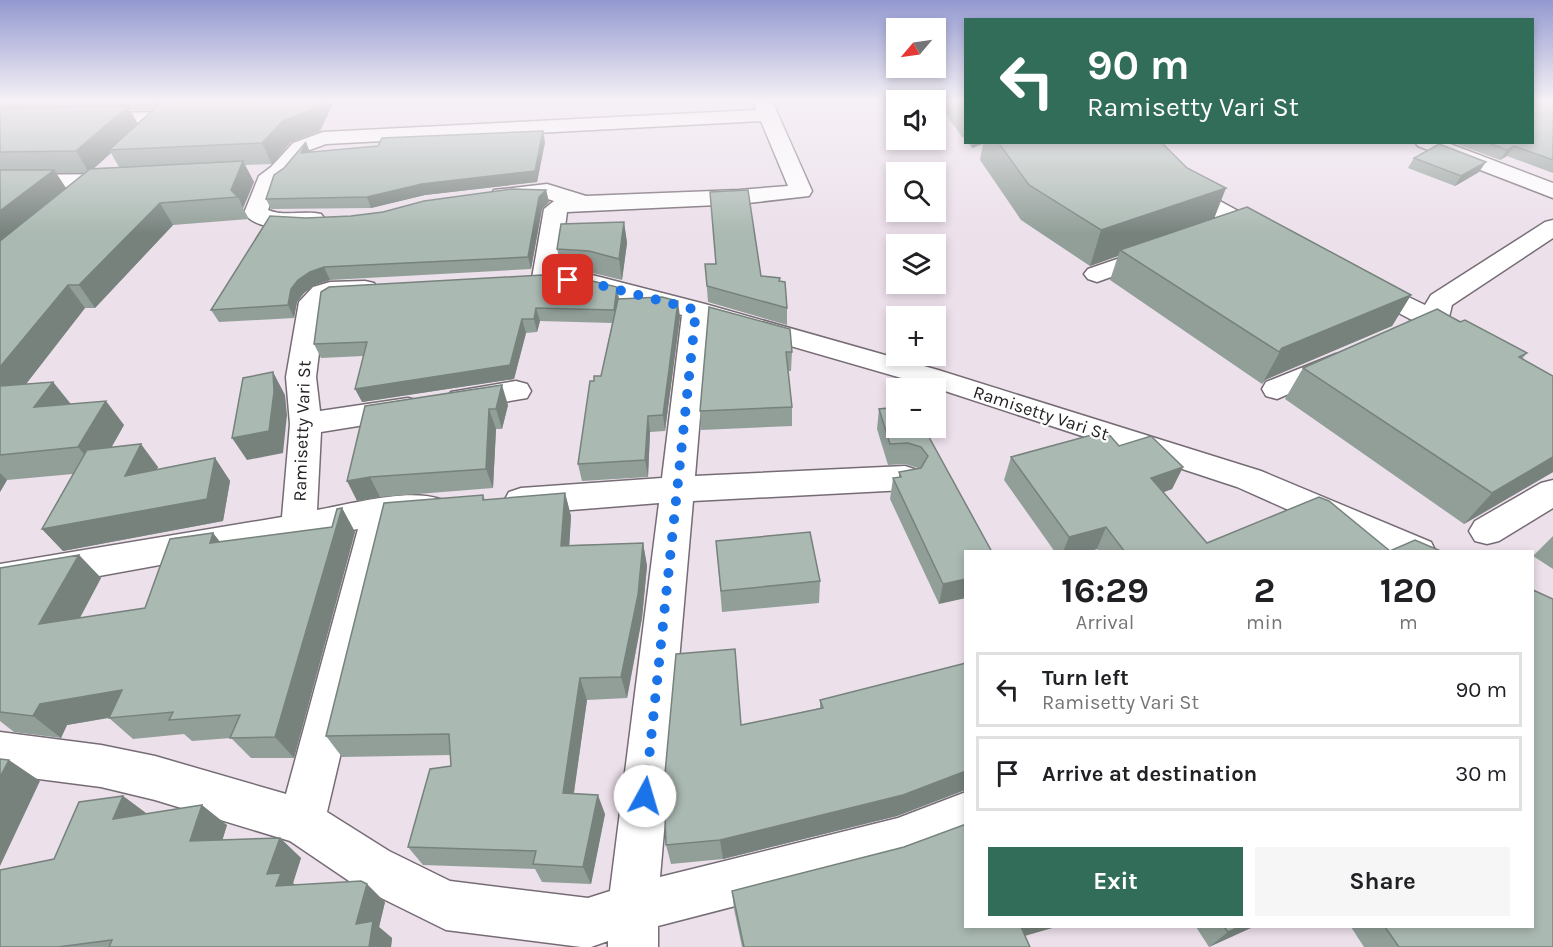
<!DOCTYPE html>
<meta charset="utf-8">
<style>
:root{--surface:#fff;--page:#f6f6f6;--text:#202124;--muted:#757577;--line:#e0e0e0;--accent:#316d58}
body{margin:0;font-family:Karla,sans-serif;background:var(--page);color:var(--text);height:100vh;display:flex;flex-direction:column;font-size:22px;white-space:nowrap}
*{box-sizing:border-box;margin:0}
p{font-size:20px;color:var(--muted)}
.icon{flex:none;width:33px;height:33px;fill:none;stroke:currentColor;stroke-width:2;stroke-linecap:round;stroke-linejoin:round}
.map{position:relative;flex:1;overflow:hidden}
.details{position:absolute;left:964px;top:550px;width:570px;height:378px;display:flex;flex-direction:column;background:var(--surface);border-radius:0px;box-shadow:0 3px 9px #0003}
.details>*{flex:none}
.banner{position:absolute;left:964px;top:18px;width:570px;height:126px;border-radius:0px;box-shadow:0 3px 9px #0003;background:#316d58;color:#fff;overflow:hidden}
.needle{width:39px;rotate:241deg}
.buttons{position:absolute;left:886px;top:18px;display:grid;gap:12px}
.buttons a{display:grid;place-items:center;width:60px;height:60px;border-radius:0px;background:var(--surface);box-shadow:0 3px 9px #0003;font-size:30px}
.pin{position:absolute;display:grid;place-items:center;width:51px;height:51px;color:#fff;margin:-26px;border-radius:12px;box-shadow:0 3px 9px #0006}
.me{position:absolute;width:66px;margin:-33px;rotate:6deg;stroke-linejoin:round;filter:drop-shadow(0 0 4px #0008)}
.turn{display:flex;align-items:center;gap:21px;height:126px;padding:0 24px;font-size:27px}
.turn .icon{width:78px;height:78px;stroke-width:2.5}
.turn b{display:block;font-size:42px;line-height:51px}
.eta{display:flex;justify-content:space-evenly;align-items:center;height:102px;text-align:center}
.eta b{font-size:36px;font-weight:700;line-height:42px}
.action{display:flex;gap:12px;margin-top:auto;padding:12px 24px}
.action a{flex:1;height:69px;border-radius:0px;background:var(--accent);color:#fff;font-size:24px;font-weight:700;line-height:69px;text-align:center}
.action a+a{background:var(--page);color:var(--text)}
ul{padding:0;list-style:none}
li{display:flex;align-items:center;gap:18px;height:75px;margin:0 12px 9px;padding:0 12px;border:3px solid var(--line);border-radius:0px}
li div{flex:1}
li b{display:block;font-size:22px}
li em{font-style:normal}
.map>svg:first-child{display:block}
</style>
<div class="map">
<svg width="1553" height="947" viewBox="0 0 1553 947">
<rect width="100%" height="100%" fill="#ece0eb"/>
<g fill="none" stroke-linecap="round" stroke-linejoin="round">
<g stroke="#766c75" stroke-width="3">
<path id="minor" d="M 753,101 L 772,101 L 812,191 L 809,196 L 739,204 L 567,212 L 558,278 L 554,283 L 545,286 L 536,283 L 532,278 L 544,209 L 554,201 C 535,194 514,205 494,200 L 491,195 L 494,190 L 547,184 L 586,196 L 739,190 L 788,186 L 761,121 L 326,144 L 307,151 L 287,177 L 277,184 L 268,210 C 285,217 304,210 321,214 L 325,219 L 321,224 C 300,229 258,233 244,213 L 259,176 L 271,167 L 293,143 L 323,132 L 756,110 Z
M 163,112 L 170,114 L 173,118 L 170,122 L 0,127 L 0,115 Z
M 1125,142 L 1148,142 L 1218,200 L 1273,230 L 1277,235 L 1273,240 L 1265,242 L 1257,240 L 1202,210 Z
M 1415,142 L 1445,142 L 1553,183 L 1553,198 L 1418,146 Z
M 118,174 L 126,176 L 129,181 L 126,186 L 0,189 L 0,175 Z
M 1553,220 L 1553,238 L 1452,305 L 1449,317 L 1473,329 L 1477,335 L 1473,341 C 1457,345 1447,338 1433,331 L 1416,336 L 1406,334 L 1402,328 L 1412,320 L 1355,290 L 1351,285 L 1355,280 L 1364,277 L 1373,280 L 1425,305 L 1431,295 L 1545,222 Z
M 1158,245 L 1167,247 L 1170,252 L 1167,257 L 1097,282 L 1088,279 L 1084,274 L 1088,269 Z
M 572,273 L 592,275 L 705,304 L 938,370 L 1261,471 L 1431,542 L 1436,552 L 1383,552 L 1237,487 L 936,388 L 708,322 L 695,476 L 905,466 L 917,470 L 922,478 L 917,486 L 905,490 L 693,501 L 660,877 L 898,818 L 966,792 L 966,838 L 898,864 L 658,926 L 658,947 L 608,947 L 608,941 L 591,947 L 581,947 L 446,930 L 355,885 L 290,841 L 155,800 L 101,787 L 0,774 L 0,732 L 101,745 L 155,756 L 286,794 L 358,529 L 0,594 L 0,564 L 282,517 L 290,424 L 286,377 L 299,302 L 313,287 L 330,282 L 365,281 L 374,283 L 378,289 L 374,295 L 333,298 L 325,304 L 316,377 L 320,411 L 408,398 L 419,401 L 423,408 L 419,415 L 408,418 L 321,432 L 317,510 C 352,504 406,488 440,499 L 445,508 L 440,517 L 428,521 L 395,524 L 327,812 L 389,851 L 450,881 L 588,898 L 610,891 L 659,503 L 521,514 L 509,510 L 504,501 L 509,492 L 521,488 L 662,478 L 682,315 L 591,291 L 563,286 L 559,281 L 563,276 Z
M 1336,354 L 1346,357 L 1350,363 L 1346,369 L 1277,399 L 1266,396 L 1262,389 L 1266,382 Z
M 516,381 L 527,384 L 531,391 L 527,398 L 462,409 L 451,406 L 447,399 L 451,392 Z
M 1553,480 L 1553,508 L 1499,541 L 1487,544 L 1475,541 L 1469,531 L 1475,521 L 1541,483 Z"/>
</g>
<use href="#minor" fill="#fff" fill-rule="evenodd"/>
</g>
<path fill="#929f99" fill-rule="evenodd" d="M 0,101 L 334,101 L 320,131 L 291,142 L 272,164 L 245,165 L 254,182 L 243,208 L 249,219 L 173,225 L 95,308 L 85,308 L 26,384 L 53,382 L 71,404 L 124,425 L 111,448 L 158,467 L 156,470 L 215,458 L 230,481 L 223,521 L 63,551 L 42,529 L 73,474 L 7,480 L 0,492 ZM 130,110 L 154,110 L 138,124 ZM 111,153 L 119,167 L 94,168 ZM 56,173 L 84,173 L 66,188 Z
M 937,101 L 966,101 L 966,139 L 965,137 L 962,137 Z
M 1553,101 L 1553,173 L 1507,156 L 1500,160 L 1454,143 L 1533,142 Z
M 545,142 L 537,182 L 425,195 L 371,208 L 271,209 L 266,199 L 310,152 Z
M 968,142 L 1161,142 L 1214,218 L 1411,295 L 1392,326 L 1265,380 L 1262,384 L 1110,280 L 1118,256 L 1090,266 L 1021,220 L 980,160 L 983,144 L 972,148 Z
M 1414,158 L 1479,172 L 1455,186 L 1408,168 Z
M 546,190 L 549,202 L 542,209 L 531,269 L 330,280 L 315,285 L 304,293 L 297,302 L 294,318 L 219,322 L 211,310 L 306,218 L 351,216 Z
M 624,222 L 627,243 L 622,280 L 593,273 L 562,270 L 557,249 Z
M 705,264 L 761,276 L 780,281 L 787,308 L 787,325 L 708,302 Z
M 617,287 L 619,299 L 680,317 L 665,431 L 650,432 L 648,477 L 582,481 L 578,464 L 594,381 L 601,376 L 612,323 L 540,321 L 537,332 L 526,333 L 514,379 L 362,402 L 363,356 L 321,358 L 314,344 Z
M 709,307 L 792,352 L 791,371 L 788,371 L 792,407 L 792,426 L 701,430 L 700,411 Z
M 1460,322 L 1527,353 L 1522,359 L 1553,472 L 1464,524 L 1285,399 L 1303,368 Z
M 508,405 L 502,429 L 496,429 L 493,488 L 380,497 L 357,501 L 365,406 Z
M 879,409 L 924,428 L 992,552 L 939,604 L 890,499 L 893,478 L 899,477 L 899,472 L 918,468 L 905,464 L 888,465 L 877,429 Z
M 1119,446 L 1183,467 L 1172,489 L 1163,492 L 1207,543 L 1390,551 L 1443,552 L 1099,552 L 1097,549 L 1087,552 L 1055,552 L 1004,480 L 1011,457 Z
M 565,493 L 571,516 L 569,545 L 643,543 L 647,566 L 642,618 L 627,698 L 587,700 L 574,793 L 605,814 L 591,884 L 542,882 L 535,869 L 423,865 L 408,847 L 451,766 L 451,755 L 342,757 L 326,736 L 483,495 L 485,500 Z
M 342,508 L 355,532 L 294,758 L 251,758 L 231,738 L 192,741 L 184,734 L 133,739 L 109,718 L 67,725 L 61,738 L 14,732 L 0,721 L 0,568 L 79,555 L 101,578 L 80,618 L 145,608 L 213,533 L 220,542 L 332,527 Z
M 1553,536 L 1553,569 L 1533,556 Z
M 716,541 L 820,581 L 819,603 L 722,612 Z
M 966,663 L 966,790 L 965,790 L 897,816 L 723,859 L 671,864 L 666,845 L 741,725 L 820,708 L 820,700 Z
M 123,796 L 147,814 L 227,825 L 222,840 L 280,838 L 301,858 L 293,883 L 295,885 L 385,902 L 379,927 L 392,938 L 391,947 L 0,947 L 54,859 Z
M 904,847 L 966,927 L 1053,927 L 1052,928 L 1025,936 L 1030,947 L 742,947 L 734,909 L 732,891 Z
M 1196,927 L 1253,927 L 1209,947 Z
M 1351,927 L 1533,927 L 1553,947 L 1364,947 Z"/>
<path fill="#77827d" d="M 153,101 L 168,101 L 157,110 Z
M 317,101 L 334,101 L 320,131 L 291,142 L 272,164 L 262,143 L 283,121 Z
M 128,106 L 139,126 L 109,150 L 111,153 L 89,173 L 76,151 Z
M 543,131 L 545,142 L 537,182 L 425,195 L 371,208 L 367,197 Z
M 306,142 L 310,152 L 301,153 Z
M 973,142 L 982,142 L 982,144 L 972,148 Z
M 1514,146 L 1507,156 L 1500,160 L 1507,150 Z
M 243,161 L 254,182 L 243,208 L 238,197 L 231,190 Z
M 1486,162 L 1479,172 L 1455,186 L 1461,176 Z
M 54,170 L 68,191 L 0,246 L 0,211 Z
M 1226,188 L 1212,224 L 1120,250 L 1118,256 L 1090,266 L 1101,230 Z
M 546,190 L 549,202 L 542,209 L 531,269 L 528,257 L 539,197 Z
M 160,203 L 173,225 L 95,308 L 79,285 Z
M 624,222 L 627,243 L 622,280 L 619,259 Z
M 324,267 L 330,280 L 315,285 L 304,293 L 297,302 L 294,318 L 288,305 L 291,289 L 298,280 L 310,272 Z
M 68,285 L 85,308 L 5,411 L 0,405 L 0,367 Z
M 617,287 L 619,301 L 616,323 L 614,310 Z
M 1411,295 L 1392,326 L 1265,380 L 1262,384 L 1282,348 Z
M 678,301 L 680,317 L 665,431 L 663,415 Z
M 536,308 L 540,321 L 537,332 L 534,319 Z
M 522,319 L 526,333 L 514,379 L 362,402 L 355,389 Z
M 273,372 L 285,395 L 287,415 L 283,453 L 247,460 L 232,438 Z
M 53,382 L 72,406 L 34,407 Z
M 502,385 L 508,405 L 502,429 L 496,409 Z
M 106,401 L 124,425 L 98,471 L 78,447 Z
M 489,409 L 496,429 L 493,488 L 486,469 Z
M 648,416 L 650,432 L 648,477 L 645,460 Z
M 141,444 L 158,467 L 143,498 L 125,476 Z
M 1553,457 L 1553,472 L 1464,524 L 1492,493 Z
M 215,458 L 230,481 L 223,521 L 63,551 L 42,529 Z
M 1183,467 L 1172,489 L 1141,501 L 1151,478 Z
M 0,473 L 7,480 L 0,492 Z
M 370,477 L 380,497 L 357,501 L 347,481 Z
M 565,493 L 571,516 L 568,569 L 561,546 Z
M 342,508 L 355,532 L 294,758 L 275,737 Z
M 1106,527 L 1097,549 L 1087,552 L 1063,552 L 1069,537 Z
M 213,533 L 231,556 L 210,543 Z
M 643,543 L 647,566 L 642,618 L 627,698 L 621,677 Z
M 79,555 L 101,578 L 64,647 L 39,624 Z
M 966,579 L 966,598 L 939,604 L 943,584 Z
M 580,678 L 587,700 L 571,812 L 563,793 Z
M 122,690 L 146,711 L 67,725 L 61,738 L 33,716 L 40,704 Z
M 9,760 L 40,781 L 0,866 L 0,777 Z
M 966,771 L 965,790 L 897,816 L 723,859 L 720,840 Z
M 598,795 L 605,814 L 591,884 L 583,867 Z
M 123,796 L 150,816 L 113,819 Z
M 202,805 L 227,825 L 216,861 L 190,841 Z
M 280,838 L 301,858 L 293,883 L 303,892 L 276,886 L 267,874 Z
M 367,884 L 385,902 L 379,927 L 392,938 L 391,947 L 369,947 L 356,924 Z
M 1017,927 L 1053,927 L 1052,928 L 1009,940 Z
M 1239,927 L 1253,927 L 1209,947 L 1228,932 Z"/>
<path fill="#aab9b2" stroke="#77827d" stroke-width="1.5" d="M 163,101 L 317,101 L 312,110 L 283,121 L 262,143 L 109,150 Z
M 1533,101 L 1553,101 L 1553,160 L 1514,146 L 1507,150 L 1486,142 L 1533,142 Z
M 128,106 L 76,151 L 0,152 L 0,109 Z
M 543,131 L 535,171 L 422,184 L 367,197 L 266,199 L 274,175 L 284,168 L 306,142 L 301,153 L 378,146 L 382,138 Z
M 998,142 L 1161,142 L 1187,168 L 1226,188 L 1101,230 L 1029,185 Z
M 1439,144 L 1486,162 L 1461,176 L 1414,158 Z
M 243,161 L 231,190 L 238,197 L 160,203 L 79,285 L 68,285 L 0,367 L 0,241 L 90,169 Z
M 0,170 L 54,170 L 0,211 Z
M 511,189 L 546,190 L 539,197 L 528,257 L 324,267 L 310,272 L 298,280 L 291,289 L 288,305 L 211,310 L 270,216 L 306,218 L 351,216 L 383,212 L 424,201 Z
M 748,190 L 761,276 L 780,278 L 779,281 L 785,282 L 787,308 L 707,286 L 705,264 L 716,264 L 710,192 Z
M 1247,207 L 1411,295 L 1282,348 L 1279,352 L 1120,250 Z
M 624,222 L 619,259 L 589,251 L 557,249 L 561,224 Z
M 542,275 L 588,280 L 617,287 L 614,310 L 536,308 L 534,319 L 522,319 L 510,365 L 355,389 L 367,342 L 314,344 L 321,292 L 329,287 Z
M 662,297 L 678,301 L 663,415 L 648,416 L 645,460 L 578,464 L 590,381 L 594,381 L 594,376 L 601,376 L 618,299 Z
M 709,307 L 790,329 L 792,352 L 786,352 L 792,407 L 700,411 Z
M 1437,309 L 1460,322 L 1465,320 L 1527,353 L 1519,357 L 1553,376 L 1553,457 L 1492,493 L 1303,368 Z
M 273,372 L 274,392 L 269,431 L 232,438 L 243,378 Z
M 53,382 L 34,407 L 106,401 L 78,447 L 0,455 L 0,386 Z
M 502,385 L 496,409 L 489,409 L 486,469 L 370,477 L 347,481 L 365,406 Z
M 897,407 L 897,428 L 924,428 L 992,552 L 966,552 L 966,579 L 943,584 L 893,478 L 901,477 L 899,472 L 921,468 L 928,456 L 921,447 L 908,443 L 890,444 L 879,409 Z
M 1106,431 L 1119,446 L 1151,436 L 1183,467 L 1151,478 L 1207,543 L 1319,497 L 1329,501 L 1390,551 L 1415,540 L 1443,552 L 1125,552 L 1106,527 L 1069,537 L 1011,457 Z
M 141,444 L 125,476 L 215,458 L 207,499 L 42,529 L 87,450 Z
M 565,493 L 561,546 L 643,543 L 638,595 L 621,677 L 580,678 L 563,793 L 598,795 L 583,867 L 533,864 L 536,851 L 408,847 L 430,769 L 451,766 L 449,734 L 326,736 L 384,503 L 483,495 L 483,500 Z
M 342,508 L 275,737 L 230,738 L 240,715 L 169,720 L 173,712 L 109,718 L 122,690 L 40,704 L 33,716 L 0,712 L 0,568 L 79,555 L 39,624 L 145,608 L 170,539 L 213,533 L 210,543 L 332,527 L 337,509 Z
M 810,532 L 820,581 L 721,591 L 716,541 Z
M 1533,590 L 1553,599 L 1553,947 L 1399,947 L 1385,927 L 1533,927 Z
M 735,649 L 741,725 L 823,708 L 820,700 L 966,663 L 966,771 L 903,795 L 720,840 L 666,845 L 664,784 L 676,654 Z
M 0,759 L 9,760 L 0,777 Z
M 123,796 L 113,819 L 202,805 L 190,841 L 280,838 L 267,874 L 281,873 L 276,886 L 361,881 L 367,884 L 356,924 L 373,921 L 369,947 L 109,947 L 112,940 L 58,947 L 0,947 L 0,870 L 54,859 L 79,802 Z
M 966,824 L 966,927 L 1021,927 L 1030,947 L 744,947 L 732,891 L 904,847 Z
M 1224,927 L 1239,927 L 1228,932 Z"/>
<linearGradient id="sky" x2="0" y2="1"><stop stop-color="#9399d0"/><stop offset="0.43" stop-color="#f6f1f6"/><stop offset="1" stop-color="#f6f1f6" stop-opacity="0"/></linearGradient>
<rect width="1553" height="234" fill="url(#sky)"/>
<g fill="none" stroke-linecap="round" stroke-linejoin="round">
<path stroke="#1a73e8" stroke-width="10" stroke-dasharray="0 18" d="M 568,280 L 592,283 L 696,310 L 645,796"/>
</g>
<g text-anchor="middle" dominant-baseline="central" stroke-width="4.5" stroke-linejoin="round" paint-order="stroke">
<g font-size="18" fill="#242023" stroke="#fff">
<text transform="translate(1041 413) rotate(18)">Ramisetty Vari St</text>
<text transform="translate(302 431) rotate(-88)">Ramisetty Vari St</text>
</g>
</g>
</svg>
<div class="buttons">
<a><svg class="needle" viewBox="-14 -14 28 28"><path d="M0-13l5 13h-10z" fill="#e53935"/><path d="M0 13l5-13h-10z" fill="#757577"/></svg></a>
<a><svg class="icon" aria-label="sound" viewBox="0 0 24 24"><path d="M4 9h4l5-4v14l-5-4H4zM17 9q2 3 0 6"/></svg></a>
<a><svg class="icon" aria-label="search" viewBox="0 0 24 24"><circle cx="10" cy="10" r="6"/><path d="M15 15l6 6"/></svg></a>
<a><svg class="icon" aria-label="layers" viewBox="0 0 24 24"><path d="M12 4l9 5-9 5-9-5zM3 14l9 5 9-5"/></svg></a>
<a>+</a>
<a>−</a>
</div>
<div class="pin" style="left:568px;top:280px;background:#d93025"><svg class="icon" aria-label="arrive" viewBox="0 0 24 24"><path d="M6 21V4h12l-3 4 3 4H6"/></svg></div>
<svg class="me" style="left:645px;top:796px" viewBox="-20 -20 40 40"><circle r="19" fill="#fff"/><path d="M0-13L10 11 0 6-10 11z" fill="#1a73e8"/></svg>
<div class="banner">
<div class="turn"><svg class="icon" aria-label="left" viewBox="0 0 24 24"><path d="M17 20v-9H6M10 6l-5 5 5 5"/></svg><div><b>90 m</b>Ramisetty Vari St</div></div>
</div>
<section class="details">
<div class="eta">
<div><b>16:29</b><p>Arrival</p></div>
<div><b>2</b><p>min</p></div>
<div><b>120</b><p>m</p></div>
</div>
<ul>
<li><svg class="icon" aria-label="left" viewBox="0 0 24 24"><path d="M17 20v-9H6M10 6l-5 5 5 5"/></svg><div><b>Turn left</b><p>Ramisetty Vari St</p></div><em>90 m</em></li>
<li><svg class="icon" aria-label="arrive" viewBox="0 0 24 24"><path d="M6 21V4h12l-3 4 3 4H6"/></svg><div><b>Arrive at destination</b></div><em>30 m</em></li>
</ul>
<div class="action"><a>Exit</a><a>Share</a></div>
</section>
</div>
